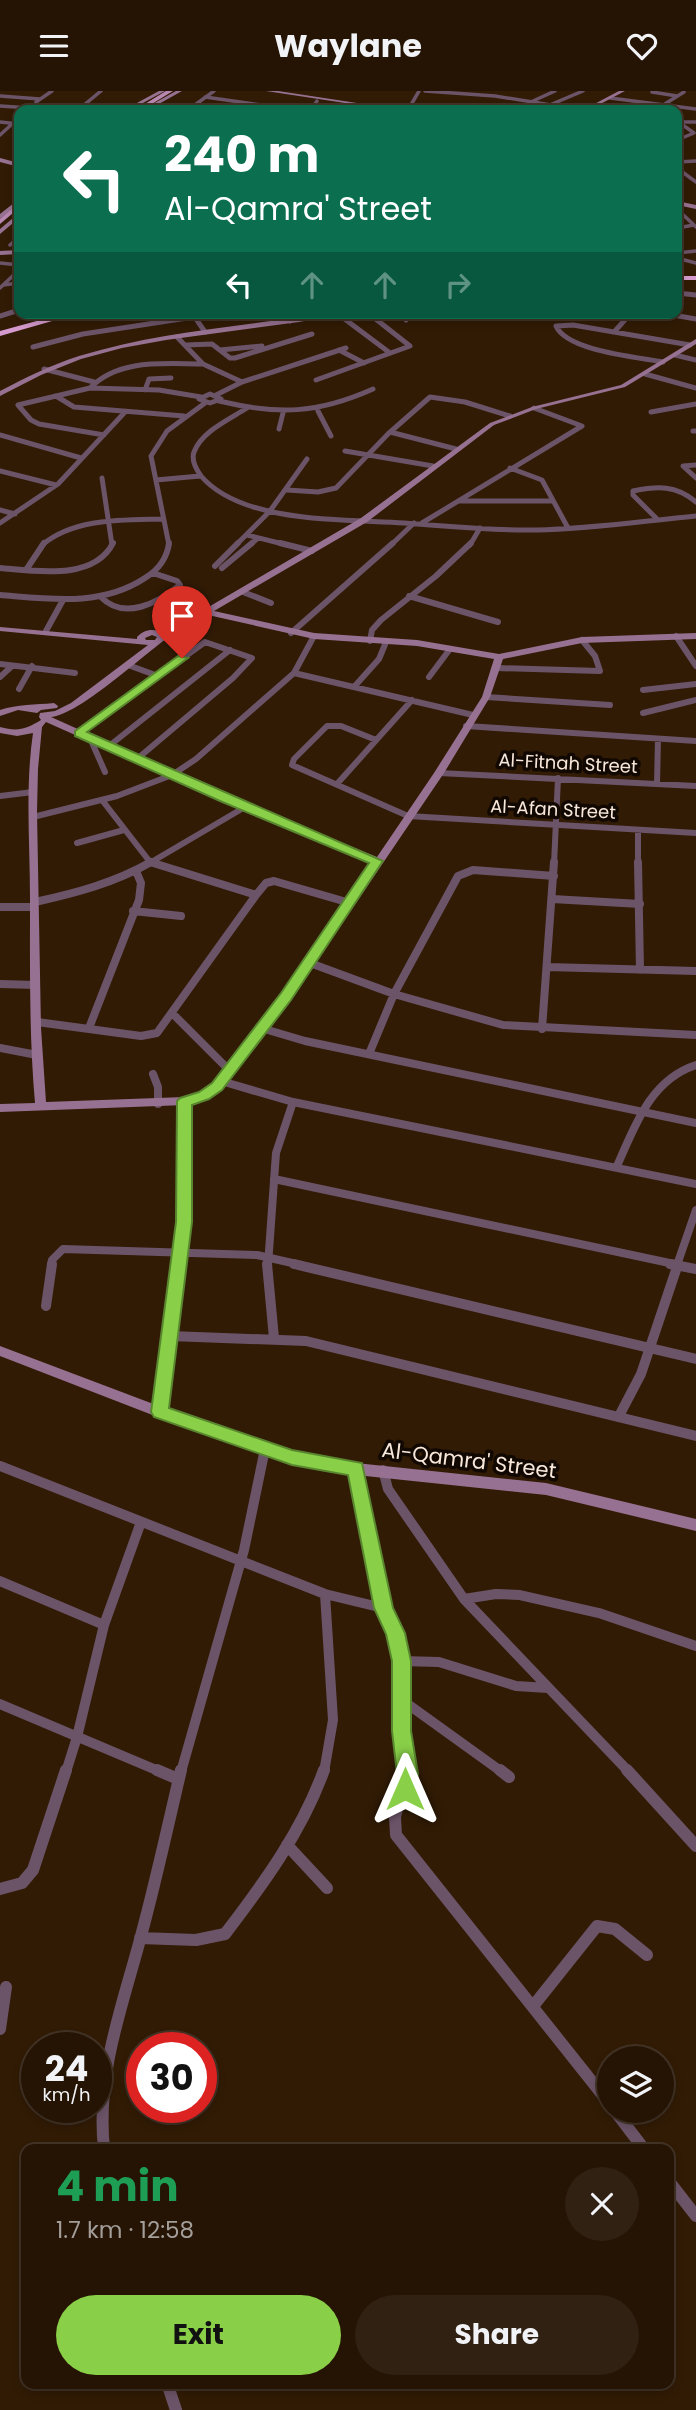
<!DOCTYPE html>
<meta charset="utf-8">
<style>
:root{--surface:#251404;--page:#312113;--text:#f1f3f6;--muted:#a39e9a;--line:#423326;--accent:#89cf48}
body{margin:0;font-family:Poppins,sans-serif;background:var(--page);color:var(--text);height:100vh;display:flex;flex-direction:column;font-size:26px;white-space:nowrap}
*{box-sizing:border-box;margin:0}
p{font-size:23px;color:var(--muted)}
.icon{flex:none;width:38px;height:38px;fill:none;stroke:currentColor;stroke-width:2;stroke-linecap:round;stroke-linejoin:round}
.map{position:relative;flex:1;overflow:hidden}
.panel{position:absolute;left:21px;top:2053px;width:653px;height:245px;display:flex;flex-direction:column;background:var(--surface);border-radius:14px;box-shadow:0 4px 10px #0003,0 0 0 2px var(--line)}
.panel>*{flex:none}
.hud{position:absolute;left:14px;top:14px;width:668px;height:214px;border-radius:14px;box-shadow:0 4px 10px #0003,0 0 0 2px var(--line);background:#0b6e4f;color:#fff;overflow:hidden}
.fabs{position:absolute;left:597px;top:1955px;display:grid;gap:14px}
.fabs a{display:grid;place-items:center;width:77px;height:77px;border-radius:50%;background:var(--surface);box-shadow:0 4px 10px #0003,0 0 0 2px var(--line);font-size:35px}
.speed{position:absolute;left:21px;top:1941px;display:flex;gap:14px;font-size:35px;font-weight:700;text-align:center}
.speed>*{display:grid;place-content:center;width:91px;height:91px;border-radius:50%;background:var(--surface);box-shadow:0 4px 10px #0003,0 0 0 2px var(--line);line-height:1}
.speed small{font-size:18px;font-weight:400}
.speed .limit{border:10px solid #d22;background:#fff;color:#111}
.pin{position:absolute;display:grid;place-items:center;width:60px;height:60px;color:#fff;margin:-72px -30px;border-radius:50% 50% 50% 0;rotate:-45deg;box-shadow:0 0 7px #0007}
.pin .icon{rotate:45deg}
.me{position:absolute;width:77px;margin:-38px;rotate:0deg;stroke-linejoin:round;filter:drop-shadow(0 0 5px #0008)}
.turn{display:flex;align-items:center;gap:24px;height:147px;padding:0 35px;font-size:32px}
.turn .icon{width:91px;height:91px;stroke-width:2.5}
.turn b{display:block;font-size:49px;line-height:60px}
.lanes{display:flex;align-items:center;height:66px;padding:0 35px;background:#0003;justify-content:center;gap:35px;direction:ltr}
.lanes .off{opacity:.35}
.round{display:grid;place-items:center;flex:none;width:74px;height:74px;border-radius:37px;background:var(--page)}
.overview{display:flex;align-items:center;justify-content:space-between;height:119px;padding:0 35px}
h1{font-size:42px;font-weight:700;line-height:52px;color:#1e9e55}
.button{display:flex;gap:14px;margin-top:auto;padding:14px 35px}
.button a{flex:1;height:80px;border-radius:42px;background:var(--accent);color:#111;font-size:28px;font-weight:700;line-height:80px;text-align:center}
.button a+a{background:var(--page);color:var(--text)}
header{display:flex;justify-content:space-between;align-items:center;height:91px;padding:0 35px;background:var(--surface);font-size:32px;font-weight:700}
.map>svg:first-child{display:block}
</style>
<header><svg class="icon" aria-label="menu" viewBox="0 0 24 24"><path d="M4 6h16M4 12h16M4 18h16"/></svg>Waylane<svg class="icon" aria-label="heart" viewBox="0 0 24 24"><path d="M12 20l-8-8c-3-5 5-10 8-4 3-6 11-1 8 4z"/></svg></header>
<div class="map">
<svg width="696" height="2319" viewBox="0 0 696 2319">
<rect width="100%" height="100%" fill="#311b05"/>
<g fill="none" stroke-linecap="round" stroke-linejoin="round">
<path stroke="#6c5468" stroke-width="3.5" d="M 425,0 L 495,5 L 582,19
M 652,1 L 677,5
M 0,5 L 40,8
M 205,6 L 296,19
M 610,7 L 696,18
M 533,10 L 555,0
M 36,11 L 52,0
M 0,15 L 63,19
M 660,16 L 684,1
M 78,19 L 101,0
M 188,19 L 214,0
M 311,19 L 317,10
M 359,19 L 365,14
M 408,19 L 419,0
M 538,19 L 583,0
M 677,30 L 694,42 L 677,49
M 0,31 L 19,33
M 679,31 L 696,31
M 0,44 L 12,33
M 677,71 L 696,70
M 677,77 L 696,91
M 677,118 L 696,136
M 677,137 L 694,134
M 10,154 L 19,146
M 677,162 L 696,160
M 677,167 L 696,172
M 0,172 L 19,174
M 3,194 L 19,192
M 0,197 L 19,179"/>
<path stroke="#6c5468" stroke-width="5" d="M 677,202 L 696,204
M 192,222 L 205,241
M 284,222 L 290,230
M 399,222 L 406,229
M 662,222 L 696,228
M 338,223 L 390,262
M 0,225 L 19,219
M 615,240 L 631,222
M 177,246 L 203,273 L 242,291
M 186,254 L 212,253 L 230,267 L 235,267 L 312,243
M 33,256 L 83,243 L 194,226
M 220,259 L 262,255
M 339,259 L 364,272
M 675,264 L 696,269
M 663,271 C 637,266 567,260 556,235 L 573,234 L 690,254
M 44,278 L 94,291
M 645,283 L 696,297
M 316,289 L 410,255 L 368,222
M 90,297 C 119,267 165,273 203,273
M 145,299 L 149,288 L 171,287
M 210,303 L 221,308 L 210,312 L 199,308 Z
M 216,304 L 242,291 L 346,257
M 56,305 L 74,316 L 184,325
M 219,310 C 278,324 317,323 373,298
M 247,317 C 230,328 202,340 194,361 C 191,369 196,378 201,385 C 242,433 345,428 404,432 C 448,435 492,440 537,439 C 590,438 643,430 696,425
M 318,320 L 331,345
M 651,321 L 696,313
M 279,338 L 283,322
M 693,340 L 696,340
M 390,341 L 456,358
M 0,344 L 81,367
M 104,344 L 39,333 L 31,329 L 18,314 L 90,297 L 159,299 L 201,306
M 345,360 L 433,375
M 696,374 L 683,375 L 696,387
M 510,377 L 542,389 L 568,437
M 0,380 L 56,394
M 102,387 L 112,454
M 156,389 L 200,385
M 287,399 L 318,401 L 336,397 L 388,343 L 430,306 L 465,311 L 510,325
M 459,410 L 553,410
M 0,419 L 15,423
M 657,428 L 633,404 L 633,400 C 658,395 676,394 696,411
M 0,432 L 58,393 L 125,321
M 422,432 L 582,335 L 534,317
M 247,444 L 287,454
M 42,454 C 74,427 122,429 162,428
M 169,454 L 151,365 L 167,340 L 205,312
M 236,454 L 270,420 L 307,368
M 250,454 L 258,447
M 391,454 L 414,432
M 470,454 L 480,437"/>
<path stroke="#6c5468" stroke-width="6" d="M 280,452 L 312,460
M 215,475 L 238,452
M 0,477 C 36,480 94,490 113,452
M 222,477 L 252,452
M 26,479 L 44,452
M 243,501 L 271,512
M 0,504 C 50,508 101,516 145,487 C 158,479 167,468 169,452
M 409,505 L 498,531
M 101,506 C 124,530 158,512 180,494 L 177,490 L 153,482
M 46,540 L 63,509
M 291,542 L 393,452
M 676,545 L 696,575
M 370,550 L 372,539 L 381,529 L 436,485 L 471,452
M 0,573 L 75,582
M 128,574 L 158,585
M 497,577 L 600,580 L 595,565 L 582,549
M 294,582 L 473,624
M 0,586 L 12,575
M 429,586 L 450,558
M 354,596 L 379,568 L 386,551
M 19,598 L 32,575
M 643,599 L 696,593
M 486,606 L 610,614
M 643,622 L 696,609
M 466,635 L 696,650
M 79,642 L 205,551 L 252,567 L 233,587 L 137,668
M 90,647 L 105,681
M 376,649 L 341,635 L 327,635 L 294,668 L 292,674 L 408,725 L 696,742
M 109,655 L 230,559
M 439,682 L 696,695
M 337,693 L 412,609
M 657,693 L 658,648
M 0,705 L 33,701
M 102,709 L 150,771 L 155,773
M 33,726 L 117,705 L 172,684 L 196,668 L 294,582 L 314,545
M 638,739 L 638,773
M 77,752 L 124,739
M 148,773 L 245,716
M 554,773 L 558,687"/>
<path stroke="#6c5468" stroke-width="8" d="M 638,771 L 640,879
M 256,804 L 266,792 L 274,790 L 350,812
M 552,808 L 640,813
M 35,811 C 76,802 114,792 151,771
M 0,816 L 34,816
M 133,820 L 181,825
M 310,872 L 394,903 L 503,934 L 696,944
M 547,876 L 696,880
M 0,893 L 36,894
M 172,922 L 229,979
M 37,931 L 141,945 L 157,942 L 256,804 L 150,771
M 89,937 L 139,809 L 141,792 L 136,780
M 261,937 L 305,950 L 696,1032
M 542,938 L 554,771
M 0,957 L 37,964
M 369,963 L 394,903 L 458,785 L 473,779 L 554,785
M 153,983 L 158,996 L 158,1013
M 221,990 L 293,1011 L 696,1093
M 617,1075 C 635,1035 650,989 696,974
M 274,1088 L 679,1174
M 51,1174 L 52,1169 L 63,1158 L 257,1164 L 301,1174
M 179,1174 L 184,1131 L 185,1010
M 268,1174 L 276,1062 L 293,1011
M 677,1174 L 696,1119"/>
<path stroke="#6c5468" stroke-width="10" d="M 267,1173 L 274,1247
M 294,1173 L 696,1268
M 670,1173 L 696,1178
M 46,1215 L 52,1173
M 170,1245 L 306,1250 L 696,1345
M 160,1321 L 179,1173
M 619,1325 L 641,1283 L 678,1173
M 0,1375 L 325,1503 L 383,1517
M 356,1378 L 383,1517 L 395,1542 L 401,1570 L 402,1640 L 408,1681
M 383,1379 L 388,1398 L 464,1508 L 629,1681
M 0,1490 L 104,1534
M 464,1508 L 496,1503 L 520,1504 L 599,1522 L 696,1555
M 401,1570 L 439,1571 L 516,1595 L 548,1597
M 402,1609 L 502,1681
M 0,1613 L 161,1681
M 66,1681 L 77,1646 L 104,1534 L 141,1431
M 181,1681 L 244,1459 L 265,1358
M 324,1681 L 333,1629 L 325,1503"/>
<path stroke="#6c5468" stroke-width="12" d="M 157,1679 L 178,1688
M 407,1679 L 395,1726 L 396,1744 L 609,2012
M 500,1679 L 509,1686
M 627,1679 L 696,1755
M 287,1754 L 327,1797
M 0,1798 L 22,1792 L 33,1779 L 66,1679
M 140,1847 L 196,1849 L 225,1843 C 264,1792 302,1740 324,1679
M 534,1914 L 597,1835 L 615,1838 L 647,1864
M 0,1938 L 6,1896
M 615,2020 L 644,2058
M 104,2058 C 96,1982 122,1917 141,1845 C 156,1790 168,1734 181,1679
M 668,2089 L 696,2125
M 167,2292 L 176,2319"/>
<path fill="#977191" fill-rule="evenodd" d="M 159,0 L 165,0 L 130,19 L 124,19 Z
M 176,0 L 182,0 L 148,19 L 142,19 Z
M 266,0 L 278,0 L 403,19 L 391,19 Z
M 619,0 L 625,0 L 589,19 L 583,19 Z
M 0,67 L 19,72 L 19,76 L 0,71 Z
M 19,108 L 19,113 L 0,128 L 0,123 Z
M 677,110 L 696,114 L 696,118 L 677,114 Z
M 19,122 L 19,127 L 0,143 L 0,138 Z
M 19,159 L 19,163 L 0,164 L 0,160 Z
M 328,222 L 345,222 L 299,231 L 166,249 L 122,257 L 81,268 L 41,284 L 0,305 L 0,300 C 25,287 51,274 79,265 C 160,240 245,235 328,222 Z
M 696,248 L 696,253 L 625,296 L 536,318 L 494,334 L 367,431 L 214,520 L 314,542 L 417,549 L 499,563 L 582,546 L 696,542 L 696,548 L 582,552 L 503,568 L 490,606 L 444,682 L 290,909 L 221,998 L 208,1008 L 185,1014 L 0,1021 L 0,1013 L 35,1012 C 29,944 30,876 30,808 C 30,752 25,697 33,642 L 17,645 L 0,642 L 0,636 C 18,641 26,638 41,629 L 39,626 L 40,622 L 55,620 L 71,612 L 148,554 L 0,540 L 0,536 L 137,548 L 137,546 C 144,538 154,537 164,542 L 361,427 L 490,332 L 532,316 L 621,294 ZM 208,524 L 314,548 L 417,555 L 494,568 L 482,606 L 434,682 L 377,766 L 227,705 L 51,626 C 78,624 141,566 166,548 C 179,539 194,532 208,524 ZM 152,544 L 157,546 L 155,549 L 146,549 L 145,547 ZM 46,631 L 221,709 L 373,772 L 282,903 L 213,992 L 200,1002 L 185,1006 L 46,1011 L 41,937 L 37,721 L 38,678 L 42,636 Z
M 54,612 L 58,615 L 57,617 L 41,619 L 37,622 L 18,619 L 0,625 L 0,619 C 18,613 35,614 54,612 Z
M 0,1255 L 164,1317 L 292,1360 L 356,1372 L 546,1392 L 696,1428 L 696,1440 L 546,1404 L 356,1384 L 292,1372 L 155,1325 L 0,1265 Z"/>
<path fill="#b887b1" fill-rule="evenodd" d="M 166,0 L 173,0 L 142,19 L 135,19 Z
M 19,112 L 19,117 L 0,133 L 0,128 Z"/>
<path fill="#d69bce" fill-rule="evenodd" d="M 677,185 L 696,185 L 696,189 L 677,189 Z
M 66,222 L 80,222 L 0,245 L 0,240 Z"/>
</g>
<path fill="#89cf48" stroke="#59872f" stroke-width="2" d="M 178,565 L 188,567 L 87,641 L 383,770 L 291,909 L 222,999 L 209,1008 L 192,1014 L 192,1131 L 169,1317 L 292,1359 L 362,1372 L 393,1517 L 405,1542 L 411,1570 L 411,1640 L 418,1683 L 412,1705 L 405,1708 L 398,1705 L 395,1698 L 397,1683 L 392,1640 L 392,1570 L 386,1543 L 374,1517 L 348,1384 L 292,1374 L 154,1326 L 151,1321 L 176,1131 L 177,1010 L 180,1007 L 199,1001 L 212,992 L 281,902 L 369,772 L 220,710 L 75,645 L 75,640 Z"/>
<g text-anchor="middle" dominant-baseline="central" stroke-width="7" stroke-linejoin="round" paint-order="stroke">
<g font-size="18" fill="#f8e8db" stroke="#120802">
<text transform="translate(568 672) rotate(3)">Al-Fitnah Street</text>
<text transform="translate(553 718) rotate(3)">Al-Afan Street</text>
</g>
<g font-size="21" fill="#f8e8db" stroke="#120802">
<text transform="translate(469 1369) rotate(7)">Al-Qamra' Street</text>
</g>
</g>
</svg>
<div class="fabs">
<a><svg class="icon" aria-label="layers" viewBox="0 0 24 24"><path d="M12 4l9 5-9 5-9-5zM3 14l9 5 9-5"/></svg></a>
</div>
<div class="speed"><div>24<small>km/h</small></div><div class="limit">30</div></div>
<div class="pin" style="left:182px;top:567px;background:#d93025"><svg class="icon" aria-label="arrive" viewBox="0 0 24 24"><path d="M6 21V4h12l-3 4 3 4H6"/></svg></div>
<svg class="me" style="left:405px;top:1698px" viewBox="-20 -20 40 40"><path d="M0-17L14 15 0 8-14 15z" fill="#89cf48" stroke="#fff" stroke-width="4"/></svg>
<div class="hud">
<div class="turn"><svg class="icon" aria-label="left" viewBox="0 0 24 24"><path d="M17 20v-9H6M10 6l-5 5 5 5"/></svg><div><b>240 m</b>Al-Qamra' Street</div></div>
<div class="lanes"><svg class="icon" aria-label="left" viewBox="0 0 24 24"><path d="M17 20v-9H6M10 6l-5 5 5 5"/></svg><svg class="icon off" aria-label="ahead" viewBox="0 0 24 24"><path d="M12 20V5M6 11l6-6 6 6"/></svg><svg class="icon off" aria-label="ahead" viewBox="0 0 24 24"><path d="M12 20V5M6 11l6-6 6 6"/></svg><svg class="icon off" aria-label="right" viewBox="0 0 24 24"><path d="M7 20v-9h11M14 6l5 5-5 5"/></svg></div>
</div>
<section class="panel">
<div class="overview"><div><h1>4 min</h1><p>1.7 km · 12:58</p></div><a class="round"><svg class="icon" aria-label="close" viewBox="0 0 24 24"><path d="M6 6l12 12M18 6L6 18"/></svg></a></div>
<div class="button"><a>Exit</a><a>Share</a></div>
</section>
</div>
